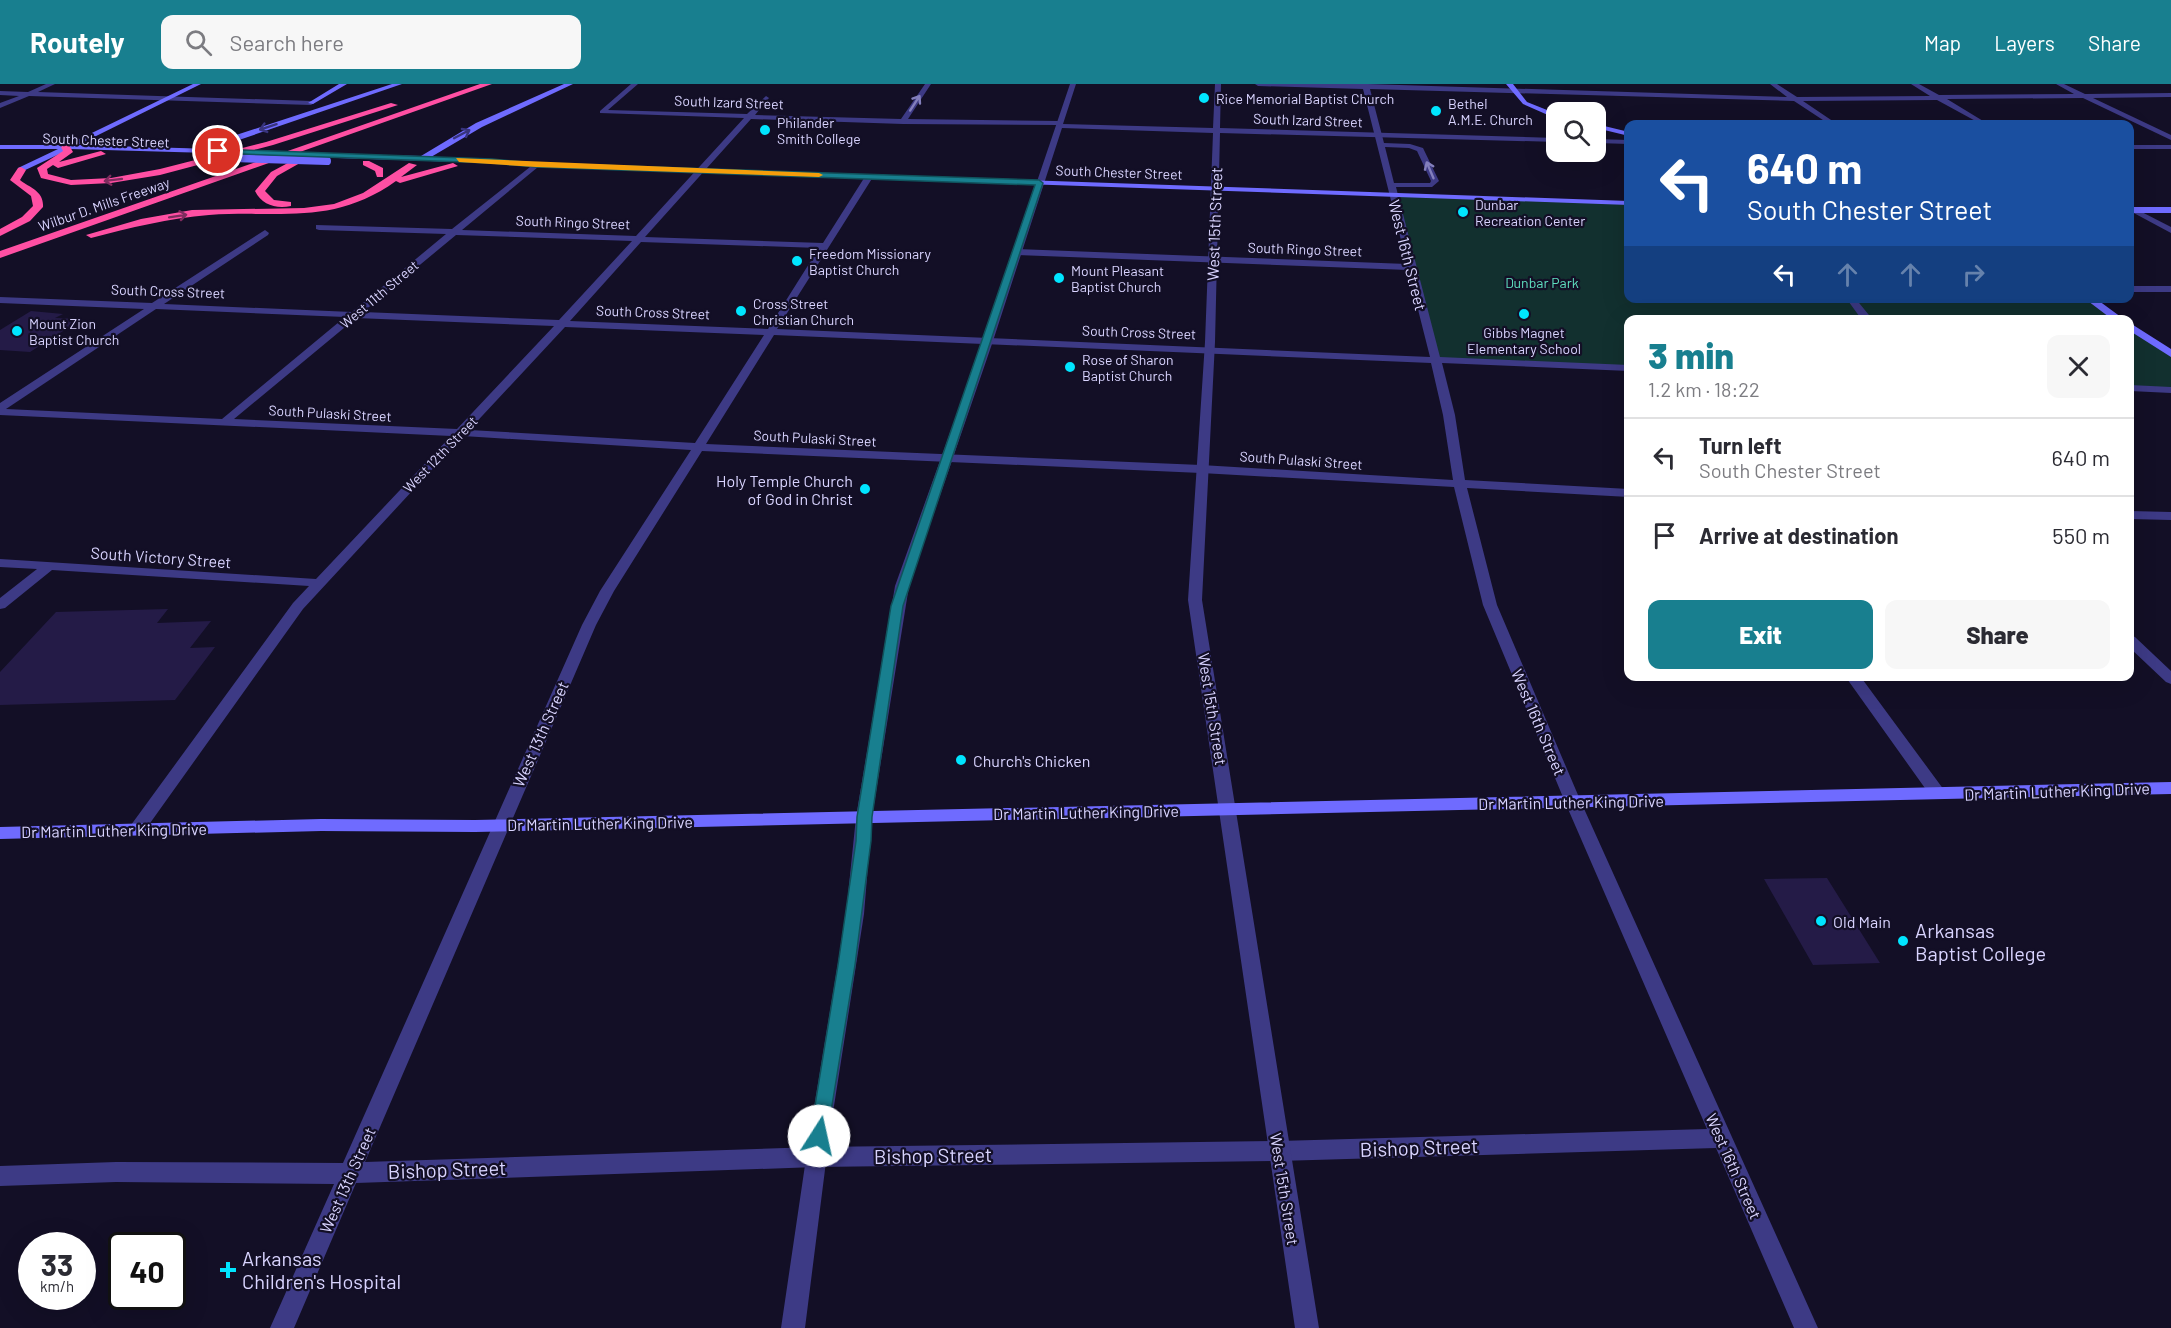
<!DOCTYPE html>
<meta charset="utf-8">
<style>
:root{--surface:#fff;--page:#f7f7f7;--text:#2b2b33;--muted:#7c7c81;--line:#e1e1e2;--accent:#187f8f}
body{margin:0;font-family:Barlow,sans-serif;background:var(--page);color:var(--text);height:100vh;display:flex;flex-direction:column;font-size:22px;white-space:nowrap}
*{box-sizing:border-box;margin:0}
p{font-size:20px;color:var(--muted)}
.icon{flex:none;width:33px;height:33px;fill:none;stroke:currentColor;stroke-width:2;stroke-linecap:round;stroke-linejoin:round}
.map{position:relative;flex:1;overflow:hidden}
.side{position:absolute;left:1624px;top:231px;width:510px;height:366px;display:flex;flex-direction:column;background:var(--surface);border-radius:12px;box-shadow:0 6px 24px #0002}
.side>*{flex:none}
.banner{position:absolute;left:1624px;top:36px;width:510px;height:183px;border-radius:12px;box-shadow:0 6px 24px #0002;background:#1a4fa0;color:#fff;overflow:hidden}
.fabs{position:absolute;left:1546px;top:18px;display:grid;gap:12px}
.fabs a{display:grid;place-items:center;width:60px;height:60px;border-radius:12px;background:var(--surface);box-shadow:0 6px 24px #0002;font-size:30px}
.speed{position:absolute;left:18px;top:1148px;display:flex;gap:12px;font-size:30px;font-weight:700;text-align:center}
.speed>*{display:grid;place-content:center;width:78px;height:78px;border-radius:50%;background:var(--surface);box-shadow:0 6px 24px #0002;line-height:1}
.speed small{font-size:15px;font-weight:400}
.speed .limit{border:3px solid #111;border-radius:9px;background:#fff;color:#111}
.pin{position:absolute;display:grid;place-items:center;width:51px;height:51px;color:#fff;margin:-26px;border:3px solid #fff;border-radius:50%;box-shadow:0 2px 6px #0007}
.me{position:absolute;width:66px;margin:-33px;rotate:10deg;stroke-linejoin:round;filter:drop-shadow(0 0 4px #0008)}
.turn{display:flex;align-items:center;gap:21px;height:126px;padding:0 24px;font-size:27px}
.turn .icon{width:78px;height:78px;stroke-width:2.5}
.turn b{display:block;font-size:42px;line-height:51px}
.lanes{display:flex;align-items:center;height:57px;padding:0 24px;background:#0003;justify-content:center;gap:30px;direction:ltr}
.lanes .off{opacity:.35}
.round{display:grid;place-items:center;flex:none;width:63px;height:63px;border-radius:12px;background:var(--page)}
.overview{display:flex;align-items:center;justify-content:space-between;height:102px;padding:0 24px}
h1{font-size:36px;font-weight:800;line-height:45px;color:var(--accent)}
.button{display:flex;gap:12px;margin-top:auto;padding:12px 24px}
.button a{flex:1;height:69px;border-radius:12px;background:var(--accent);color:#fff;font-size:24px;font-weight:800;line-height:69px;text-align:center}
.button a+a{background:var(--page);color:var(--text)}
ul{padding:0;list-style:none}
li{display:flex;align-items:center;gap:18px;height:78px;padding:0 24px;border-top:2px solid var(--line)}
li div{flex:1}
li b{display:block;font-size:22px}
li em{font-style:normal}
header{display:flex;align-items:center;gap:36px;box-sizing:border-box;height:84px;padding:0 30px;background:var(--accent);color:#fff}
header strong{font-size:28px}
nav{display:flex;gap:33px;margin-inline-start:auto;font-size:21px}
.search{width:420px;height:54px;background:var(--page);display:flex;align-items:center;gap:15px;box-sizing:border-box;padding:0 21px;border-radius:12px;color:var(--muted);font-size:22px}
.map>svg:first-child{display:block}
</style>
<header>
<strong>Routely</strong>
<div class="search"><svg class="icon" aria-label="search" viewBox="0 0 24 24"><circle cx="10" cy="10" r="6"/><path d="M15 15l6 6"/></svg>Search here</div>
<nav><a>Map</a><a>Layers</a><a>Share</a></nav>
</header>
<div class="map">
<svg width="2171" height="1244" viewBox="0 0 2171 1244">
<rect width="100%" height="100%" fill="#130f26"/>
<path fill="#12302f" d="M 1393,111 L 1629,118 L 1629,214 L 2087,214 L 2119,235 L 1629,236 L 1629,284 L 1436,276 Z
M 2130,243 L 2171,270 L 2171,306 L 2130,304 Z"/>
<path fill="#241b47" d="M 31,227 L 63,230 L 55,234 L 82,235 L 30,268 L 0,266 L 0,246 Z
M 168,525 L 157,539 L 211,537 L 190,564 L 215,563 L 175,616 L 0,621 L 0,588 L 56,528 Z
M 1827,794 L 1880,879 L 1813,881 L 1764,795 Z"/>
<g fill="none" stroke-linecap="round" stroke-linejoin="round">
<path fill="#3d3a85" fill-rule="evenodd" d="M 631,0 L 638,0 L 608,26 L 747,30 L 766,12 L 769,14 L 755,31 L 901,35 L 925,0 L 931,0 L 908,35 L 1059,37 L 1063,39 L 1059,41 L 903,40 L 751,35 L 645,153 L 823,159 L 866,91 L 872,91 L 873,93 L 777,245 L 1430,273 L 1408,186 L 1017,171 L 1013,168 L 1017,165 L 1407,180 L 1363,5 L 1258,2 L 1255,0 L 1368,0 L 1787,13 L 1770,0 L 1777,0 L 1797,13 L 1930,12 L 1911,0 L 1919,0 L 1939,11 L 2074,10 L 2056,0 L 2064,0 L 2085,10 L 2171,9 L 2171,13 L 2093,14 L 2171,51 L 2171,56 L 2083,14 L 1947,15 L 1988,40 L 1981,40 L 1937,16 L 1803,17 L 1837,40 L 1829,40 L 1794,17 L 1370,5 L 1384,59 L 1410,60 L 1423,64 L 1439,97 L 1432,103 L 1396,103 L 1440,273 L 1629,281 L 1629,287 L 1442,279 L 1455,331 L 1465,396 L 1629,405 L 1629,413 L 1467,404 L 1497,521 L 1581,718 L 1818,1244 L 1794,1244 L 1716,1064 L 1279,1077 L 816,1083 L 356,1099 L 294,1244 L 270,1244 L 334,1100 L 116,1098 L 0,1102 L 0,1082 L 116,1078 L 343,1079 L 582,541 L 600,507 L 691,366 L 463,352 L 303,525 L 143,749 L 137,751 L 131,749 L 129,745 L 131,741 L 293,519 L 309,502 L 52,486 L 5,524 L 0,525 L 0,514 L 37,485 L 0,483 L 0,475 L 316,495 L 451,352 L 0,331 L 0,319 L 144,225 L 0,219 L 0,213 L 152,219 L 265,146 L 269,149 L 268,151 L 164,220 L 352,228 L 446,150 L 319,146 L 316,145 L 316,141 L 452,145 L 535,79 L 538,79 L 538,83 L 462,146 L 636,152 L 744,34 L 600,29 L 600,27 ZM 1385,63 L 1409,64 L 1417,67 L 1431,97 L 1430,99 L 1394,99 ZM 456,151 L 632,157 L 559,236 L 363,228 ZM 641,158 L 819,164 L 768,245 L 570,237 ZM 156,225 L 345,233 L 222,335 L 6,325 ZM 356,234 L 554,242 L 457,345 L 234,335 ZM 565,243 L 764,251 L 695,359 L 469,346 ZM 774,251 L 1431,279 L 1443,331 L 1453,396 L 1201,381 L 706,360 ZM 702,367 L 1201,389 L 1454,403 L 1483,521 L 1565,718 L 1707,1045 L 1279,1057 L 816,1063 L 365,1078 L 596,541 L 614,507 Z
M 2130,61 L 2171,61 L 2171,65 L 2130,65 Z
M 2130,122 L 2171,143 L 2171,149 L 2130,127 Z
M 2130,202 L 2171,202 L 2171,208 L 2130,208 Z
M 1846,214 L 1855,214 L 1873,236 L 1862,236 Z
M 2130,301 L 2171,303 L 2171,309 L 2130,307 Z
M 2130,427 L 2171,428 L 2171,436 L 2130,435 Z
M 2130,551 L 2135,553 L 2171,587 L 2171,600 L 2166,598 L 2130,564 Z
M 1845,592 L 1860,592 L 1944,706 L 1946,710 L 1944,714 L 1932,714 Z"/>
<path fill="#3d3a85" fill-rule="evenodd" d="M 46,0 L 55,0 L 38,8 L 311,17 L 314,19 L 311,21 L 29,12 L 0,24 L 0,19 L 19,12 L 0,11 L 0,7 L 28,8 Z
M 1070,0 L 1076,0 L 1063,40 L 1213,44 L 1215,0 L 1221,0 L 1220,44 L 1557,54 L 1557,58 L 1220,49 L 1215,258 L 1202,516 L 1319,1244 L 1295,1244 L 1188,516 L 1205,258 L 1213,49 L 1062,44 L 993,257 L 909,502 L 872,733 L 864,830 L 829,1054 L 805,1244 L 781,1244 L 809,1054 L 846,830 L 856,733 L 895,502 L 983,257 Z
M 1596,55 L 1629,56 L 1629,60 L 1596,59 Z"/>
<path fill="#6f6bff" fill-rule="evenodd" d="M 193,0 L 201,0 L 78,61 L 213,65 L 233,52 L 392,0 L 402,0 L 239,56 L 222,64 L 221,69 L 211,73 L 207,71 L 209,69 L 70,65 L 21,88 L 18,88 L 18,84 L 58,65 L 0,65 L 0,61 L 67,61 Z
M 339,0 L 347,0 L 313,20 L 308,19 Z
M 564,0 L 573,0 L 482,43 L 431,73 L 535,79 L 1629,117 L 1629,121 L 535,83 L 492,79 L 338,74 L 334,72 L 338,70 L 421,72 L 476,39 Z
M 1506,0 L 1513,0 L 1527,18 L 1557,30 L 1557,35 L 1523,20 Z
M 1596,40 L 1629,48 L 1629,52 L 1596,44 Z
M 2130,123 L 2171,123 L 2171,129 L 2130,129 Z
M 2084,214 L 2095,214 L 2125,236 L 2113,236 Z
M 2130,239 L 2171,265 L 2171,273 L 2130,247 Z
M 2171,698 L 2171,710 L 475,748 L 321,747 L 0,755 L 0,743 L 321,735 L 475,736 Z"/>
<path fill="#ff4fa3" fill-rule="evenodd" d="M 480,0 L 492,0 L 0,174 L 0,167 Z
M 391,19 L 398,21 L 273,61 L 160,91 L 111,99 L 71,101 L 41,94 L 37,84 L 63,67 L 61,63 L 66,60 L 69,61 L 73,68 L 59,78 L 101,67 L 106,70 L 58,84 L 53,81 L 47,85 L 48,90 L 71,96 L 111,94 L 160,85 L 266,58 Z
M 299,73 L 307,75 L 277,92 L 265,107 L 274,116 L 291,118 L 291,122 C 276,125 262,121 255,107 L 271,88 Z
M 363,77 L 369,77 L 383,84 L 383,93 L 377,93 L 375,87 L 363,81 Z
M 409,79 L 417,81 L 401,93 L 453,79 L 458,82 L 400,99 L 396,97 C 333,142 280,126 209,131 C 169,134 130,144 91,154 L 86,151 L 141,135 L 192,126 L 304,124 L 334,120 L 363,109 Z
M 21,83 L 26,86 L 20,96 C 30,104 44,107 43,123 L 30,137 L 0,152 L 0,145 L 22,133 L 33,122 L 31,112 L 10,96 L 18,84 Z"/>
<path stroke="#6f6bff" stroke-width="8" d="M 201,73 L 327,77"/>
</g>
<defs><path id="oneway-shaft" d="M-6 0H5M1.5-3L5.5 0L1.5 3" fill="none" stroke-width="1.6" stroke-linecap="round" stroke-linejoin="round" transform="scale(1.5)"/></defs>
<g stroke="#837fbc">
<use href="#oneway-shaft" transform="translate(915 19) rotate(-57)"/>
<use href="#oneway-shaft" transform="translate(1430 86) rotate(-113)"/>
</g>
<g stroke="#38347d">
<use href="#oneway-shaft" transform="translate(268 43) rotate(162)"/>
<use href="#oneway-shaft" transform="translate(462 50) rotate(-28)"/>
</g>
<g stroke="#7d2c5e">
<use href="#oneway-shaft" transform="translate(113 96) rotate(173)"/>
<use href="#oneway-shaft" transform="translate(178 132) rotate(-9)"/>
</g>
<path fill="#187f8f" stroke="#10535d" stroke-width="1.5" d="M 218,65 L 492,75 L 536,79 L 1039,96 L 1043,99 L 903,522 L 872,733 L 871,757 L 855,881 L 826,1058 L 819,1061 L 812,1058 L 810,1052 L 838,881 L 856,757 L 857,733 L 891,522 L 1035,101 L 536,83 L 492,79 L 216,69 Z"/>
<path fill="#f59e0b" d="M 456,74 L 819,89 L 823,91 L 819,93 L 536,83 L 459,78 Z"/>
<g fill="#00e5ff" stroke="#130f26" stroke-width="2">
<circle cx="1204" cy="14" r="6"/>
<circle cx="1436" cy="27" r="6"/>
<circle cx="765" cy="46" r="6"/>
<circle cx="1463" cy="128" r="6"/>
<circle cx="797" cy="177" r="6"/>
<circle cx="1059" cy="194" r="6"/>
<circle cx="741" cy="227" r="6"/>
<circle cx="1524" cy="230" r="6"/>
<circle cx="17" cy="247" r="6"/>
<circle cx="1070" cy="283" r="6"/>
<circle cx="865" cy="405" r="6"/>
<circle cx="961" cy="676" r="6"/>
<circle cx="1821" cy="837" r="6"/>
<circle cx="1903" cy="857" r="6"/>
<path d="M225 1177h6v6h6v6h-6v6h-6v-6h-6v-6h6z"/>
</g>
<g text-anchor="middle" dominant-baseline="central" stroke-width="4.5" stroke-linejoin="round" paint-order="stroke">
<g font-size="14" fill="#d9d4ff" stroke="#130f26" text-anchor="start">
<text x="1216" y="14">Rice Memorial Baptist Church</text>
<text x="1448" y="19">Bethel<tspan x="1448" dy="16">A.M.E. Church</tspan></text>
<text x="777" y="38">Philander<tspan x="777" dy="16">Smith College</tspan></text>
<text x="1475" y="120">Dunbar<tspan x="1475" dy="16">Recreation Center</tspan></text>
<text x="809" y="169">Freedom Missionary<tspan x="809" dy="16">Baptist Church</tspan></text>
<text x="1071" y="186">Mount Pleasant<tspan x="1071" dy="16">Baptist Church</tspan></text>
<text x="753" y="219">Cross Street<tspan x="753" dy="16">Christian Church</tspan></text>
<text x="29" y="239">Mount Zion<tspan x="29" dy="16">Baptist Church</tspan></text>
<text x="1524" y="248" text-anchor="middle">Gibbs Magnet<tspan x="1524" dy="16">Elementary School</tspan></text>
<text x="1082" y="275">Rose of Sharon<tspan x="1082" dy="16">Baptist Church</tspan></text>
</g>
<g font-size="14" fill="#d9d4ff" stroke="#130f26">
<text transform="translate(729 18) rotate(2)">South Izard Street</text>
<text transform="translate(1308 36) rotate(2)">South Izard Street</text>
<text transform="translate(106 56) rotate(2)">South Chester Street</text>
<text transform="translate(1119 88) rotate(2)">South Chester Street</text>
<text transform="translate(104 120) rotate(-19)">Wilbur D. Mills Freeway</text>
<text transform="translate(573 138) rotate(2)">South Ringo Street</text>
<text transform="translate(1305 165) rotate(2)">South Ringo Street</text>
<text transform="translate(168 207) rotate(2)">South Cross Street</text>
<text transform="translate(379 210) rotate(-40)">West 11th Street</text>
<text transform="translate(653 228) rotate(2)">South Cross Street</text>
<text transform="translate(1139 248) rotate(2)">South Cross Street</text>
<text transform="translate(330 329) rotate(3)">South Pulaski Street</text>
<text transform="translate(815 354) rotate(3)">South Pulaski Street</text>
<text transform="translate(440 370) rotate(-46)">West 12th Street</text>
<text transform="translate(1301 376) rotate(4)">South Pulaski Street</text>
</g>
<g font-size="14" fill="#5fe0c0" stroke="#130f26">
<text x="1542" y="198">Dunbar Park</text>
</g>
<g font-size="16" fill="#d9d4ff" stroke="#130f26">
<text transform="translate(1214 140) rotate(-88)">West 15th Street</text>
<text transform="translate(1408 171) rotate(76)">West 16th Street</text>
<text transform="translate(161 473) rotate(4)">South Victory Street</text>
<text transform="translate(1213 625) rotate(81)">West 15th Street</text>
<text transform="translate(1539 638) rotate(67)">West 16th Street</text>
<text transform="translate(540 650) rotate(-66)">West 13th Street</text>
<text transform="translate(2057 707) rotate(-2)">Dr Martin Luther King Drive</text>
<text transform="translate(1571 718) rotate(-1)">Dr Martin Luther King Drive</text>
<text transform="translate(1086 728) rotate(-1)">Dr Martin Luther King Drive</text>
<text transform="translate(600 739) rotate(-1)">Dr Martin Luther King Drive</text>
<text transform="translate(114 746) rotate(-1)">Dr Martin Luther King Drive</text>
<text transform="translate(1734 1082) rotate(66)">West 16th Street</text>
<text transform="translate(347 1096) rotate(-66)">West 13th Street</text>
<text transform="translate(1285 1105) rotate(81)">West 15th Street</text>
</g>
<g font-size="16" fill="#d9d4ff" stroke="#130f26" text-anchor="start">
<text x="853" y="396" text-anchor="end">Holy Temple Church<tspan x="853" dy="18">of God in Christ</tspan></text>
<text x="973" y="676">Church's Chicken</text>
<text x="1833" y="837">Old Main</text>
</g>
<g font-size="20" fill="#d9d4ff" stroke="#130f26" text-anchor="start">
<text x="1915" y="846">Arkansas<tspan x="1915" dy="23">Baptist College</tspan></text>
<text x="242" y="1174">Arkansas<tspan x="242" dy="23">Children's Hospital</tspan></text>
</g>
<g font-size="20" fill="#d9d4ff" stroke="#130f26">
<text transform="translate(1419 1063) rotate(-2)">Bishop Street</text>
<text transform="translate(933 1071) rotate(-1)">Bishop Street</text>
<text transform="translate(447 1085) rotate(-2)">Bishop Street</text>
</g>
</g>
</svg>
<div class="fabs">
<a><svg class="icon" aria-label="search" viewBox="0 0 24 24"><circle cx="10" cy="10" r="6"/><path d="M15 15l6 6"/></svg></a>
</div>
<div class="speed"><div>33<small>km/h</small></div><div class="limit">40</div></div>
<div class="pin" style="left:218px;top:67px;background:#d93025"><svg class="icon" aria-label="arrive" viewBox="0 0 24 24"><path d="M6 21V4h12l-3 4 3 4H6"/></svg></div>
<svg class="me" style="left:819px;top:1052px" viewBox="-20 -20 40 40"><circle r="19" fill="#fff"/><path d="M0-13L10 11 0 6-10 11z" fill="#187f8f"/></svg>
<div class="banner">
<div class="turn"><svg class="icon" aria-label="left" viewBox="0 0 24 24"><path d="M17 20v-9H6M10 6l-5 5 5 5"/></svg><div><b>640 m</b>South Chester Street</div></div>
<div class="lanes"><svg class="icon" aria-label="left" viewBox="0 0 24 24"><path d="M17 20v-9H6M10 6l-5 5 5 5"/></svg><svg class="icon off" aria-label="ahead" viewBox="0 0 24 24"><path d="M12 20V5M6 11l6-6 6 6"/></svg><svg class="icon off" aria-label="ahead" viewBox="0 0 24 24"><path d="M12 20V5M6 11l6-6 6 6"/></svg><svg class="icon off" aria-label="right" viewBox="0 0 24 24"><path d="M7 20v-9h11M14 6l5 5-5 5"/></svg></div>
</div>
<section class="side">
<div class="overview"><div><h1>3 min</h1><p>1.2 km · 18:22</p></div><a class="round"><svg class="icon" aria-label="close" viewBox="0 0 24 24"><path d="M6 6l12 12M18 6L6 18"/></svg></a></div>
<ul>
<li><svg class="icon" aria-label="left" viewBox="0 0 24 24"><path d="M17 20v-9H6M10 6l-5 5 5 5"/></svg><div><b>Turn left</b><p>South Chester Street</p></div><em>640 m</em></li>
<li><svg class="icon" aria-label="arrive" viewBox="0 0 24 24"><path d="M6 21V4h12l-3 4 3 4H6"/></svg><div><b>Arrive at destination</b></div><em>550 m</em></li>
</ul>
<div class="button"><a>Exit</a><a>Share</a></div>
</section>
</div>
